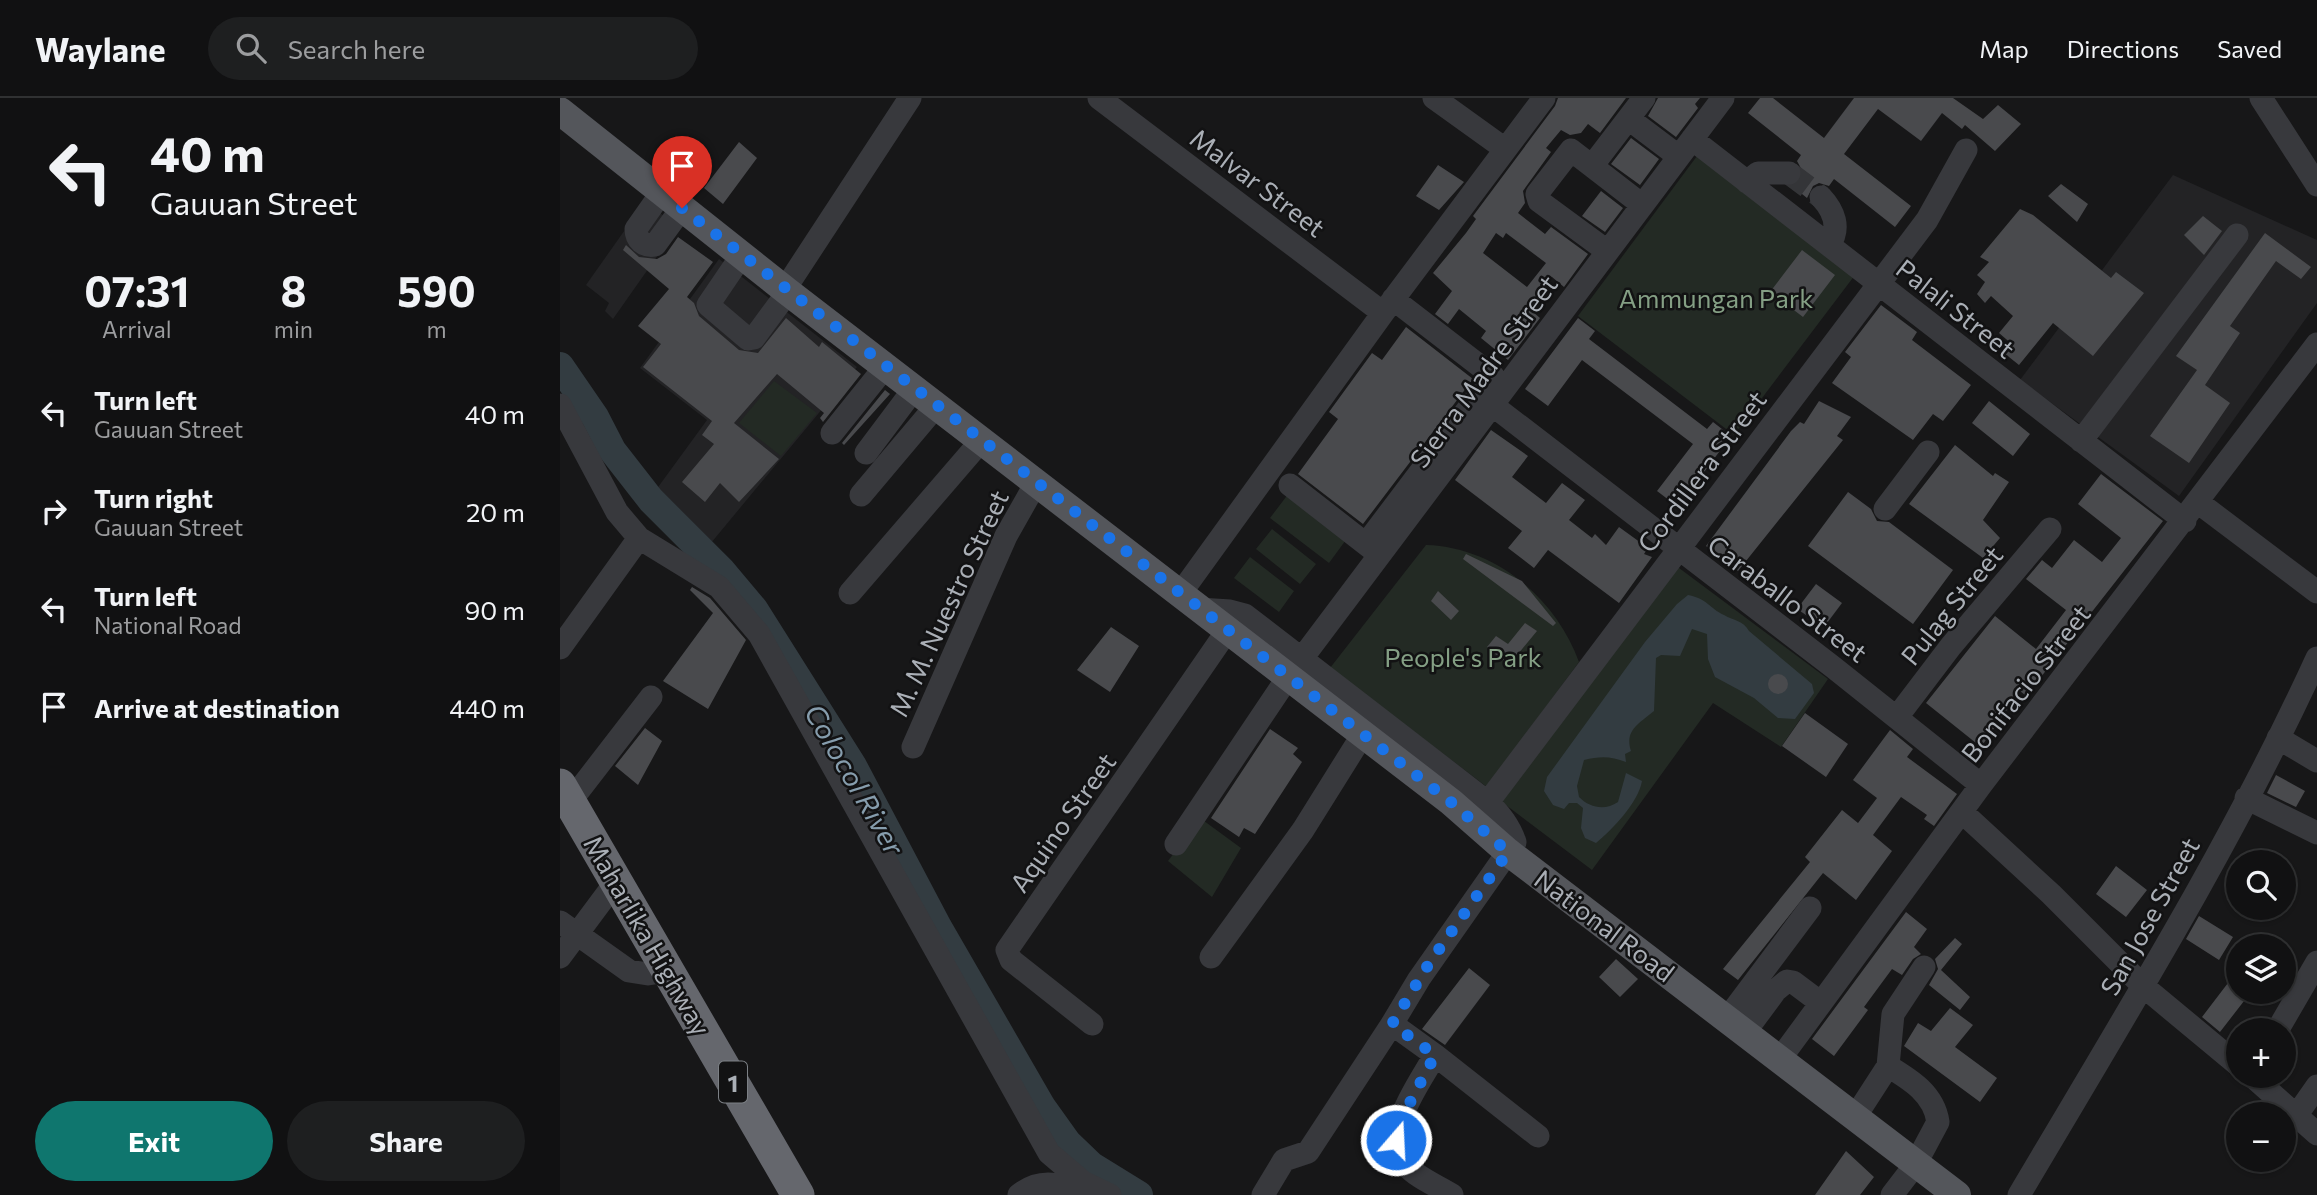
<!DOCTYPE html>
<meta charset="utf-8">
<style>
:root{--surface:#111112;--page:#1e1f20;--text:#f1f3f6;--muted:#9c9d9f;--line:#303132;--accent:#0f766e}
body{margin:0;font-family:Commissioner,sans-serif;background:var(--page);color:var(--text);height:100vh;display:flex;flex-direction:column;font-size:26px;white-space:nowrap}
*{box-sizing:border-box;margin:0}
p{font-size:23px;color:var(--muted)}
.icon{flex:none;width:38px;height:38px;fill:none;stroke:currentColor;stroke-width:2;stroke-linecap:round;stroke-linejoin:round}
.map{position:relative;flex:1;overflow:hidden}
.details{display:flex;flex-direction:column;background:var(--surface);width:560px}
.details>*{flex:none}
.top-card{background:#111112;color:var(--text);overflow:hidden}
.fabs{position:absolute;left:1666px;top:752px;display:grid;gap:14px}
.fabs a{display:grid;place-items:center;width:70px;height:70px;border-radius:50%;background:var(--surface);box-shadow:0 2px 5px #0004,0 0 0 2px var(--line);font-size:35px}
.pin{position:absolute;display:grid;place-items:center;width:60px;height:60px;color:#fff;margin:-72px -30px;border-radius:50% 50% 50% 0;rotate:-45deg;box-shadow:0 0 7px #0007}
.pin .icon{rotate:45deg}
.me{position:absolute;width:77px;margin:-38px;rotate:19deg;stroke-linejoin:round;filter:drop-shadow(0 0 5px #0008)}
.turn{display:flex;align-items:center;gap:24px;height:147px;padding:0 35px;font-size:32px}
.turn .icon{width:91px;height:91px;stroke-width:2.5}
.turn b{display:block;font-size:49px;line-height:60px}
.eta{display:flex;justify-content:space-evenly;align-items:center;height:119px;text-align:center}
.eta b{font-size:42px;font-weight:700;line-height:49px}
.primary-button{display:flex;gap:14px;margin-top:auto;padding:14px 35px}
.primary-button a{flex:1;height:80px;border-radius:42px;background:var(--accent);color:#fff;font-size:28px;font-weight:700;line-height:80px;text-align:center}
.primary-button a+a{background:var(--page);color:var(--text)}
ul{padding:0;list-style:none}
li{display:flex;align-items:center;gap:21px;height:98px;padding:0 35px}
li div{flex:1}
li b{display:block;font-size:26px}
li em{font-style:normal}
header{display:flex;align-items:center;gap:42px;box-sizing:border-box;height:98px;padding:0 35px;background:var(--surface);border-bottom:2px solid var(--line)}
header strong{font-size:33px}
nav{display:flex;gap:38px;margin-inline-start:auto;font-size:24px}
.search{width:490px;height:63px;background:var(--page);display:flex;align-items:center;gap:18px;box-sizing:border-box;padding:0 24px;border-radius:38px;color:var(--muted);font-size:26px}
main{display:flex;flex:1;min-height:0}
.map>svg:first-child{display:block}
</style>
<header>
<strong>Waylane</strong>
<div class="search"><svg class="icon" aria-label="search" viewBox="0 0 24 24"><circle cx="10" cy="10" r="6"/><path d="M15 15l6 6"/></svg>Search here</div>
<nav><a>Map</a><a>Directions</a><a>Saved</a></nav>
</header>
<main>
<section class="details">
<div class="top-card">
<div class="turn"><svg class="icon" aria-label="left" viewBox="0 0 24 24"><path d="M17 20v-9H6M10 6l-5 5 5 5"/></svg><div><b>40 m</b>Gauuan Street</div></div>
</div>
<div class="eta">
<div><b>07:31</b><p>Arrival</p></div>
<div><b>8</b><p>min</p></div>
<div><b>590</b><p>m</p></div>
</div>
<ul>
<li><svg class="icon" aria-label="left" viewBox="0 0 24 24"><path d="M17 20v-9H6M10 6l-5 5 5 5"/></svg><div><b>Turn left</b><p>Gauuan Street</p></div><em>40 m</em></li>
<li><svg class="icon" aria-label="right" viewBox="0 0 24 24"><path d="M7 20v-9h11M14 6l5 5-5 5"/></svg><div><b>Turn right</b><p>Gauuan Street</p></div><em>20 m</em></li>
<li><svg class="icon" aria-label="left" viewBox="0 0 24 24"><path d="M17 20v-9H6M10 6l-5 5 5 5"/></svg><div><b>Turn left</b><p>National Road</p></div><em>90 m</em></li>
<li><svg class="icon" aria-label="arrive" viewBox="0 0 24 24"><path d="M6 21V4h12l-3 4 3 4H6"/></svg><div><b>Arrive at destination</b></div><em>440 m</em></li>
</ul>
<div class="primary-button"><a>Exit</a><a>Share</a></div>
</section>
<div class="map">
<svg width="1757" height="1097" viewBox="0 0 1757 1097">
<rect width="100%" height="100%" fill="#171718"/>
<path fill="#232325" d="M 1613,77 L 1757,142 L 1757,205 L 1619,398 L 1460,282 Z
M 86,102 L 117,130 L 53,221 L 45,213 L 49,205 L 26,187 Z
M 159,161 L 297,269 L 146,451 L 93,396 L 147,322 L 80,270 Z"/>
<path fill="#232a24" d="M 1137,58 L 1295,177 L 1174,337 L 1018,218 Z
M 214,283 L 257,315 L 221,358 L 179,325 Z
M 732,391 L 791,435 L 769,465 L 710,420 Z
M 712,431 L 756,466 L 740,486 L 696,451 Z
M 866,447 C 935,449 996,500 1019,564 L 927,689 L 770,570 Z
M 690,459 L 734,493 L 719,514 L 674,480 Z
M 1111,464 L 1268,581 L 1221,649 L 1153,605 L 1032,772 L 934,698 Z
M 640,720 L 681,750 L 652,799 L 608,763 Z"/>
<path fill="#333c41" d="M 1128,497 C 1148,501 1149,510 1164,517 C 1174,523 1183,522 1189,533 L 1252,586 L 1254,595 L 1235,621 L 1218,620 L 1194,600 L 1155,579 L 1148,561 L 1147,536 L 1132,531 L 1120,558 L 1101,557 L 1096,560 L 1094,613 C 1080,625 1064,632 1071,653 L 1065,656 L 1066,664 C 1051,658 1040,658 1024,662 L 1017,688 L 1019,699 C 1030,710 1045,713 1058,704 L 1066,675 L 1082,683 C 1078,705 1053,731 1036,745 L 1025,740 L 1021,730 L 1023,710 L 1017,705 L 1009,705 L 1004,711 L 993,707 L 984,693 L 987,679 L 1085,544 L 1117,506 Z"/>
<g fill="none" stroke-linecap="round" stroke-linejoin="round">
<path stroke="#333c41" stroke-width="28" d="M 0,268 L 35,319 L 52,352 L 91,402 L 162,473 L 194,511 L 293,668 L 378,829 L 482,1009 L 507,1044 L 532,1068 L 579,1097"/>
</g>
<path fill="#494a4d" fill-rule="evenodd" d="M 998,0 L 1066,0 L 1040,35 L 1028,26 L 1021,35 L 1010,37 L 1001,32 L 986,50 L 991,54 L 963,93 L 965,105 L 958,115 L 985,136 L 991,129 L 1028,156 L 1004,189 L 992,179 L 967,209 L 980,220 L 948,262 L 921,240 L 926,233 L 899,211 L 888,226 L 875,216 L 892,193 L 873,175 L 906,135 L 916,121 L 913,118 L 995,8 ZM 936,135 L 943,140 L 946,135 L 986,165 L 967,189 L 923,155 Z
M 1098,0 L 1140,0 L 1135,6 L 1138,10 L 1116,39 L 1088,18 Z
M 1200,0 L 1213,0 L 1264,40 L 1294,0 L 1393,0 L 1423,21 L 1438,7 L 1461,26 L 1435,53 L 1405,27 L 1402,31 L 1382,15 L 1361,43 L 1318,11 L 1284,56 L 1351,108 L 1335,129 L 1274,81 L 1269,88 L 1259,85 L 1253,88 L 1247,100 L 1232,88 L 1241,81 L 1243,74 L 1237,63 L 1241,57 L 1188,15 Z
M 1071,40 L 1099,61 L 1080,87 L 1051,66 Z
M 179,44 L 197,60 L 163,106 L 144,90 Z
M 878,67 L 904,84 L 879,112 L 856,98 Z
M 1501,86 L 1528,106 L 1517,124 L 1488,98 Z
M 1041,93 L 1063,110 L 1045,134 L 1022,118 Z
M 1460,111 L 1473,117 L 1551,180 L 1556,174 L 1584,195 L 1533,258 L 1493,225 L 1459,267 L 1444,255 L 1453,247 L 1439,235 L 1453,218 L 1431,198 L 1425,205 L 1417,196 L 1425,184 L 1417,177 L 1429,164 L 1420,159 Z
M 1643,118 L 1662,133 L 1644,157 L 1624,137 Z
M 1705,135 L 1751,169 L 1741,181 L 1716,163 L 1670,228 L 1680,235 L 1645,287 L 1670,305 L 1629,365 L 1590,338 L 1637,272 L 1616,258 Z
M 118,139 L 153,164 L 127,199 L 134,205 L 139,218 L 179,252 L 198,255 L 226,220 L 259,249 L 262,244 L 301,276 L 263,324 L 260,320 L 264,315 L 217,276 L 174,325 L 219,361 L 179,404 L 160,385 L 145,404 L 122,384 L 154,346 L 142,337 L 152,323 L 83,269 L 101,246 L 78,228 L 109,191 L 63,152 L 66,147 L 79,159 L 97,161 L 106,156 Z
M 1242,152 L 1275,177 L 1243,219 L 1210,194 Z
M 1321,207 L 1357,234 L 1352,242 L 1411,287 L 1383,323 L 1373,316 L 1353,342 L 1272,285 L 1291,259 L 1285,254 Z
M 1018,220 L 1035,233 L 1029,241 L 1147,331 L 1153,324 L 1171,338 L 1118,409 L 1097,393 L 1133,346 L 1022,262 L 988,308 L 965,291 Z
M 846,229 L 913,281 L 803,426 L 738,376 L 778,321 L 769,314 L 812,255 L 822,262 Z
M 325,292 L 330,296 L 284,347 L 282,345 Z
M 1259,303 L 1291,319 L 1277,338 L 1283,342 L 1178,473 L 1146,448 L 1231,333 L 1240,324 L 1244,326 Z
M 1429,303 L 1470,336 L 1453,358 L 1412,325 Z
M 931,332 L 968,358 L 952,379 L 986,405 L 1002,385 L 1025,402 L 1009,422 L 1032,440 L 1035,436 L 1046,447 L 1059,429 L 1088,450 L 1084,456 L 1092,459 L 1059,505 L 988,452 L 974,470 L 948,450 L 962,433 L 895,382 Z
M 1395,347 L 1433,378 L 1435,375 L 1449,384 L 1423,422 L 1440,440 L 1423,460 L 1349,406 Z
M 1541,376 L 1603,423 L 1477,584 L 1465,597 L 1460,593 L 1421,649 L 1366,605 L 1435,518 L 1476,551 L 1506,512 L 1466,481 L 1482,462 L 1492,470 L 1514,442 L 1542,464 L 1561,440 L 1518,406 Z
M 1288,394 L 1311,411 L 1317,423 L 1329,424 L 1393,472 L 1353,526 L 1248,448 Z
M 906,456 L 962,483 L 996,525 L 993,528 L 903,461 Z
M 1256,486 L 1282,505 L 1264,529 L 1237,511 Z
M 132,489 L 150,500 L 186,542 L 148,611 L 103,583 L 153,515 L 130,492 Z
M 878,493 L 899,513 L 891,522 L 871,503 Z
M 965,525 L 977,533 L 949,567 L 927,549 L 936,538 L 948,546 Z
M 551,529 L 579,548 L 550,594 L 517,572 Z
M1208 586a10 10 0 1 1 20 0a10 10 0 1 1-20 0Z
M 1245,615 L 1288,646 L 1266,679 L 1222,648 Z
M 85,630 L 102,643 L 78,687 L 55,668 Z
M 710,631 L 738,650 L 733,656 L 742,664 L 695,736 L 684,730 L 679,739 L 651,720 Z
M 1330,632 L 1353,651 L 1347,659 L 1397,696 L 1374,728 L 1364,721 L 1367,717 L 1341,699 L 1313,737 L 1332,753 L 1296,802 L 1263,775 L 1178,882 L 1163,871 L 1250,764 L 1245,759 L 1282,712 L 1298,725 L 1317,700 L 1293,682 Z
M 1716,677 L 1745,693 L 1736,709 L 1707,695 Z
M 1556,768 L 1587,792 L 1566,819 L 1536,796 Z
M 1346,814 L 1367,831 L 1354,849 L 1361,856 L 1353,861 L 1342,877 L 1332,871 L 1304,909 L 1308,912 L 1274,958 L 1252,941 Z
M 1639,818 L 1673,839 L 1659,862 L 1626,841 Z
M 1395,840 L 1402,846 L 1381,872 L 1410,899 L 1400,912 L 1369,887 L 1378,871 L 1375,861 Z
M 1056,861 L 1078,881 L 1060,899 L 1039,879 Z
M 909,870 L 930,887 L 885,947 L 862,931 Z
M 1671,881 L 1678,887 L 1678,894 L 1691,894 L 1660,934 L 1642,919 Z
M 1390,910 L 1413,927 L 1395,949 L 1437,980 L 1420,1004 L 1344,948 L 1358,925 L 1371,933 Z
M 1286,1053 L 1314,1079 L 1300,1097 L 1255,1097 Z"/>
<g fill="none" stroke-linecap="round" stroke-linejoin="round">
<path stroke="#343538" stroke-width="23" stroke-dasharray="23 11" stroke-linecap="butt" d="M 1229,75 L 1261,99"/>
<path stroke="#38393d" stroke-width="23" d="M 539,0 L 823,215
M 874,0 L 945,51
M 1701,0 L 1757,87
M 1069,21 L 1118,58
M 1132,41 L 1625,423
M 1032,68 L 1084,0
M 1187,84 L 1198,75 L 1229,75
M 102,94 L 76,131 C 76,142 84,149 95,147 L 122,110
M 1261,99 C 1274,113 1281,130 1269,147
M 1047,153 L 979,103 L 977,96 L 1011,52 L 1081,106
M 182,157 L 148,207 L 188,241 L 194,240 L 228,194
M 225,191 L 350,0
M 918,296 L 1273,569 L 1421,687
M 0,307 L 57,414 L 79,440 L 159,489 L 199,536 L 489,1055 L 523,1084 L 550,1097
M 272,335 L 325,269
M 1521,343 L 1677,137
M 306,355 L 354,291
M 730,387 L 816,454
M 301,397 L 376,308
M 1639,405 L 1757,494
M 1325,411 L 1368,354
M 806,446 L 933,278 L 833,201
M 290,495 L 421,343
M 620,496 L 823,215 L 984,0
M 639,511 L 670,513 L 685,517 L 926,703 C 940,715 949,727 955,744 L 859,881 L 832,926 L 875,957 C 860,985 819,1037 846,1067 C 857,1080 878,1088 892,1097
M 0,550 L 79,440
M 1337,619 L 1391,548 L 1490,431
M 1718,640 L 1757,663
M 353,649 L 446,438 L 476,385
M 1686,700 L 1757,735
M 10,704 L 91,599
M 1403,715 L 1491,796 L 1583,888 L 1678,967
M 919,716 L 1367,122 L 1406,52
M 616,746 L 728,579 L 1163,0
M 0,824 L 69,873 L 88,876 L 107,873
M 0,859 L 55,785
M 651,859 L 743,732 L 803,636
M 1167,921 L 1250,810
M 532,926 L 451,862 L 447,852 L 667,533
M 1717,933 L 1757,864
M 1185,934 L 1216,892 L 1227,883 L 1233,884 L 1261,905
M 875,957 L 978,1038
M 1220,961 L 1421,687 L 1757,246
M 1328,968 C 1351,982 1374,996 1378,1024 L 1355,1067 L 1332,1097
M 1692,978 L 1757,1036
M 1736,1018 L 1757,988
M 1295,1019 L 1328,968 L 1333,916 L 1364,869
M 459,1097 C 481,1079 502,1086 526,1097
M 703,1097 L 724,1062 L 748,1054 L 832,926
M 1459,1097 C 1563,921 1672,746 1757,560"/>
<path stroke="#54565b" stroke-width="28" d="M 0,13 L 228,194 L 891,704 L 948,754 L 1397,1097"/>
<path stroke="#65676d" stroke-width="33" d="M 0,687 L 238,1097"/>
</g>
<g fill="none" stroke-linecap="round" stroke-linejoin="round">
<path stroke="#1a73e8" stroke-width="12" stroke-dasharray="0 21.6" d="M 122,110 L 891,704 L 948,754 L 870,864 L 832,926 L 875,957 L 845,1014 L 836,1042"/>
</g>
<g text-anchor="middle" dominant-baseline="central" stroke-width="5" stroke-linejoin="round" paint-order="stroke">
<rect fill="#121213" stroke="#7c8085" stroke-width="2" x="159" y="963.5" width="28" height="41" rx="5"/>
<g font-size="24" font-weight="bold" fill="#aaafb6">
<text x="173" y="984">1</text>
</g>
<g font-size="26" fill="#aaafb6" stroke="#121213">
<text transform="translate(698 84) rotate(37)">Malvar Street</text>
<text transform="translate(1396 210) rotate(38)">Palali Street</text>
<text transform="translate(923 273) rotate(-54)">Sierra Madre Street</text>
<text transform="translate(1141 373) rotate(-53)">Cordillera Street</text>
<text transform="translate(1228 500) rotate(37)">Caraballo Street</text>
<text transform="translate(388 505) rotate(-65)">M. M. Nuestro Street</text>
<text transform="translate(1391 507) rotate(-51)">Pulag Street</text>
<text transform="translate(1465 585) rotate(-52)">Bonifacio Street</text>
<text transform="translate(502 724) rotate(-55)">Aquino Street</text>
<text transform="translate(1589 818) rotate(-61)">San Jose Street</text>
<text transform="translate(1045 827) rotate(37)">National Road</text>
<text transform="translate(88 837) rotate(60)">Maharlika Highway</text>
</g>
<g font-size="26" fill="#849f84" stroke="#121213">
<text x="1156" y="199">Ammungan Park</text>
<text x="903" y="558">People's Park</text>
</g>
<g font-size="28" font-style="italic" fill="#869dad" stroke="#121213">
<text transform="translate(295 681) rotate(60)">Colocol River</text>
</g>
</g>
</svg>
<div class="fabs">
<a><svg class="icon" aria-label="search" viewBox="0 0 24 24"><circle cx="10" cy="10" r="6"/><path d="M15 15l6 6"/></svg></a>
<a><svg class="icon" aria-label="layers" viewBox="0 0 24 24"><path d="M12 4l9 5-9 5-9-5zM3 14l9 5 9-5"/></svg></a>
<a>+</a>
<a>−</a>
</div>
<div class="pin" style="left:122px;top:110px;background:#d93025"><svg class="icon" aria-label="arrive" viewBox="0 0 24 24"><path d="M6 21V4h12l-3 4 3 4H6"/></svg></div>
<svg class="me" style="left:836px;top:1042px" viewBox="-20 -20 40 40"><circle r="17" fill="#1a73e8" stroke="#fff" stroke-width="3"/><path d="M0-11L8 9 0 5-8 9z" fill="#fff"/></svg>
</div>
</main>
